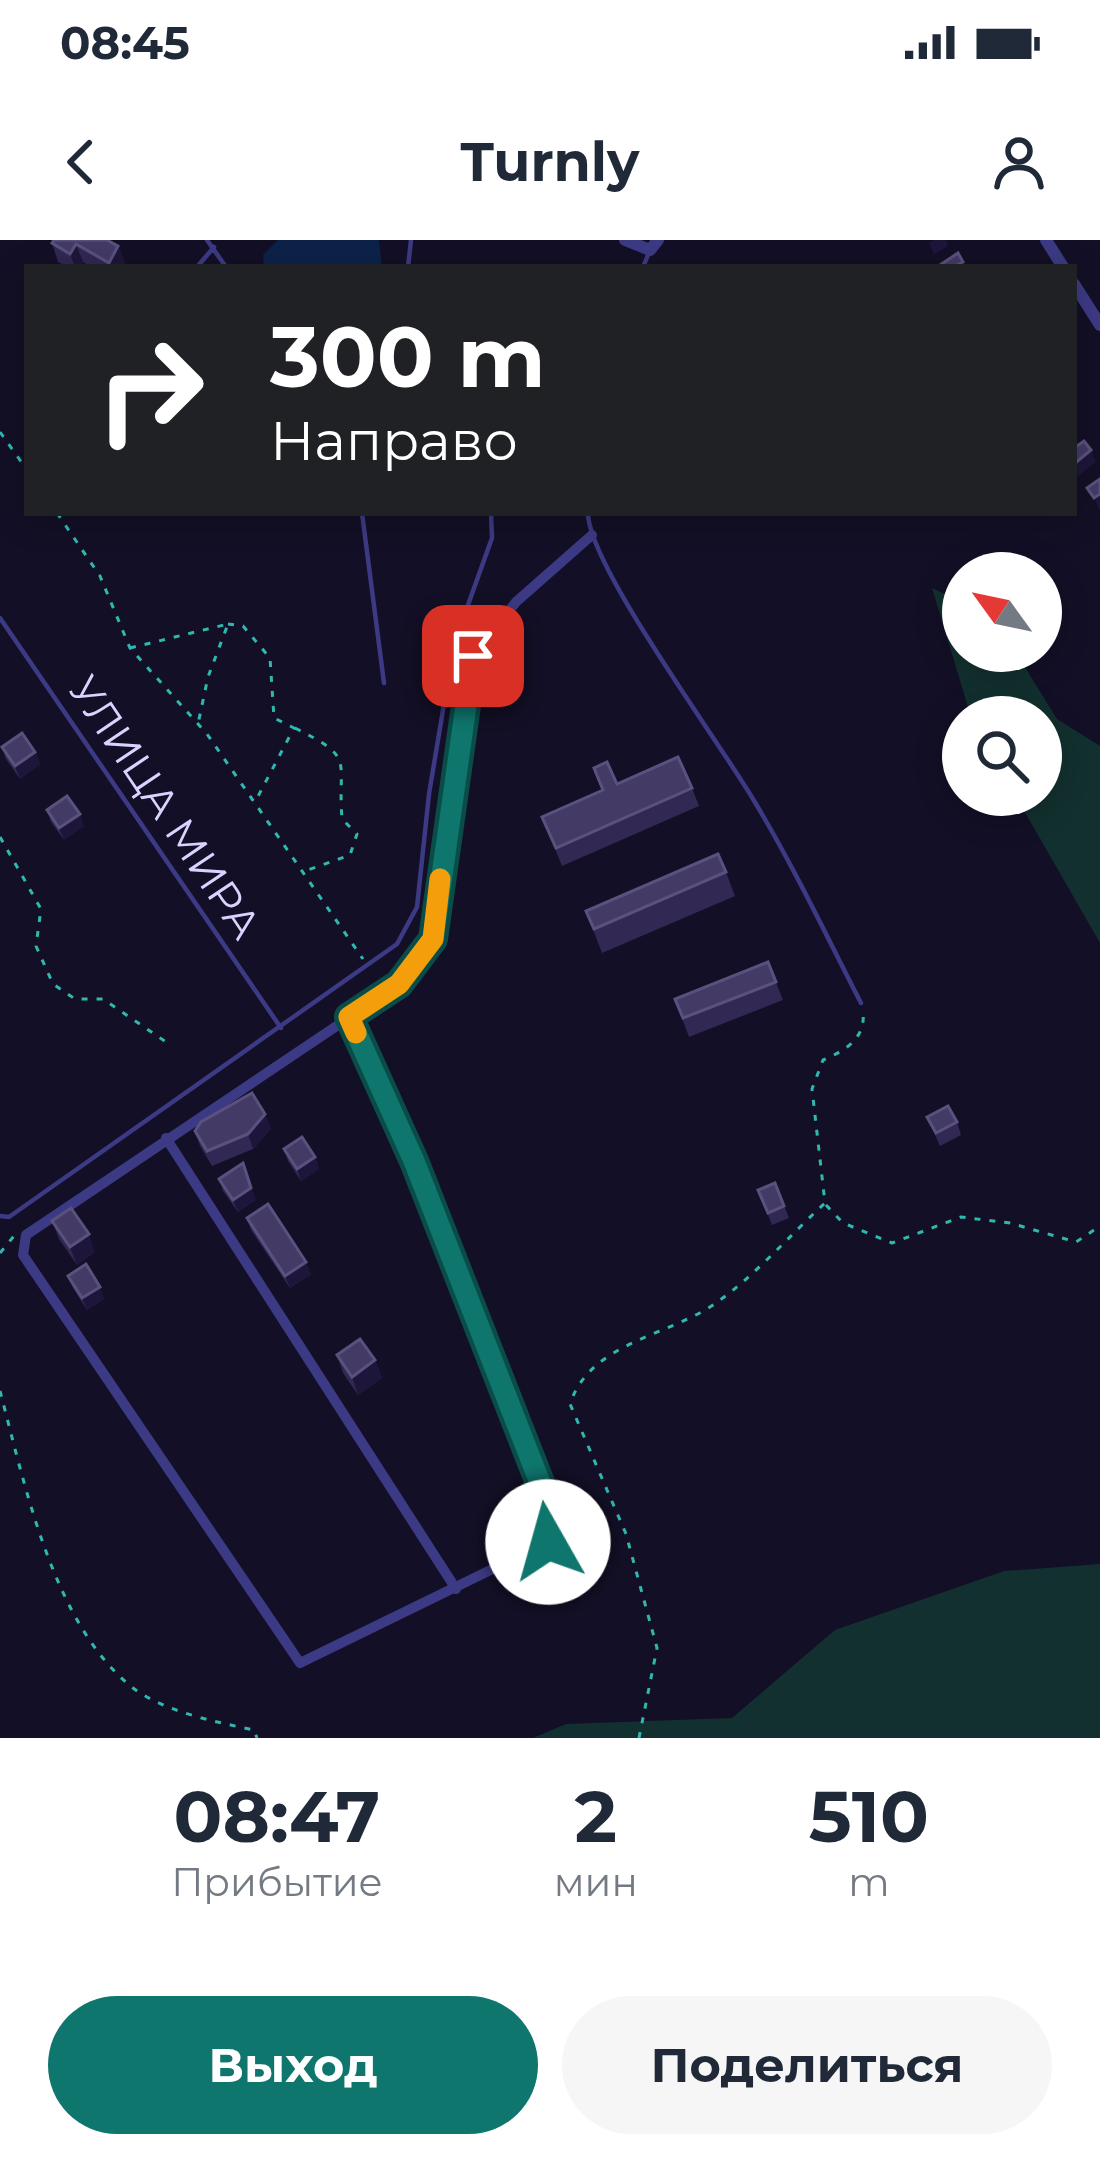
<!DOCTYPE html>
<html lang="ru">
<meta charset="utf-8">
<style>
:root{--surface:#fff;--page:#f6f6f7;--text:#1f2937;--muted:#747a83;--accent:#0f766e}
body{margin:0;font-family:Montserrat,sans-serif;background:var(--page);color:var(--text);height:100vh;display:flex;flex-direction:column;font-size:45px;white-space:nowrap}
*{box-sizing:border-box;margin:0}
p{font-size:39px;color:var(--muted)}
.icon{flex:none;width:66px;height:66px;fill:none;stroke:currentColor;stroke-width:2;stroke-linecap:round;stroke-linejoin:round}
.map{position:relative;height:1498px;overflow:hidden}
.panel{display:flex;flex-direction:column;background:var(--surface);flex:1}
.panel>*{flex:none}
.hud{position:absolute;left:24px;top:24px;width:1053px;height:252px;border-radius:0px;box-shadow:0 6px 30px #0003;background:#202124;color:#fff;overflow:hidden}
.needle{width:78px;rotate:303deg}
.tools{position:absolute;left:942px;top:312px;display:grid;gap:24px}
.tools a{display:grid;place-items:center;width:120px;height:120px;border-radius:50%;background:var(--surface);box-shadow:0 6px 30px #0003;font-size:60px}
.pin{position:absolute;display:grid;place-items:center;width:102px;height:102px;color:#fff;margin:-51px;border-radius:24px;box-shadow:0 6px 18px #0006}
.me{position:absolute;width:132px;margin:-66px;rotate:353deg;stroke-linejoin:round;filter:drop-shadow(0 0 9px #0008)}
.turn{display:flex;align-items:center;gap:42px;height:252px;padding:0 48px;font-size:54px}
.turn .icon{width:156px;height:156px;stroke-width:2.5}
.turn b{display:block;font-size:84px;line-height:102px}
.eta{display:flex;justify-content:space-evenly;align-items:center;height:204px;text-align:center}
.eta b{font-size:72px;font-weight:700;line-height:84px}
.cta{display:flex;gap:24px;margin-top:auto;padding:24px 48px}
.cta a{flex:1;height:138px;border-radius:72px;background:var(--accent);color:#fff;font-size:48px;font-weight:700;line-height:138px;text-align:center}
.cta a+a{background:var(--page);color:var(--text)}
.status{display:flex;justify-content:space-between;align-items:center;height:84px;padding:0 60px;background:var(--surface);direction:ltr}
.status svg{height:33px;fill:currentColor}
header{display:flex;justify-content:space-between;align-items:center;height:156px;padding:0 48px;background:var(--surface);font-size:54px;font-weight:700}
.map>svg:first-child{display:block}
</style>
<div class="status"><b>08:45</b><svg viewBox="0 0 49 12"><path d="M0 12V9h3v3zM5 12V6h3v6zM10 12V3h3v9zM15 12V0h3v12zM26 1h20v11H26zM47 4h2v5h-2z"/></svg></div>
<header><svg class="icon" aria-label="back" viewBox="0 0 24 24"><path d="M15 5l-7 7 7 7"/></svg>Turnly<svg class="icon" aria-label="person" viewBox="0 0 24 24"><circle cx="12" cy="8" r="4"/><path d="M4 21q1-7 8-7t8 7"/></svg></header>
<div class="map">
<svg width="1100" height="1498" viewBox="0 0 1100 1498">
<rect width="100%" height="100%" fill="#130f26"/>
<path fill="#12302f" d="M 932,348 L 963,363 L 963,411 L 1015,411 L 1057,479 L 1100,506 L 1100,703 L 1015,555 L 1041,555 L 1041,477 L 971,477 Z
M 1100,1324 L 1100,1498 L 533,1498 L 566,1484 L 732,1478 L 835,1390 L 1004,1331 Z"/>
<path fill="#0c2248" d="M 278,0 L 379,0 L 382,27 L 264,27 L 263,15 Z"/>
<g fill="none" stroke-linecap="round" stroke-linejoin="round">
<path stroke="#2fb8b0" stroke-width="3" stroke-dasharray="6 9" stroke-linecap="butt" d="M 0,192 L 27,230
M 57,273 L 100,336 L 130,408 L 207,494 L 363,719
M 199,275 L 200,273
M 228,384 L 243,386 L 270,418 L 274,478 L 294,488 L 255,562
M 130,408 L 228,384 L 208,437 L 198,484
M 295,488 C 357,519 337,518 342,579 L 357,594 L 350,615 L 308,630
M 0,597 L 41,669 L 36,706 L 53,744 L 75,759 L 103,759 L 169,804
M 826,965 L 843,983 L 892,1003 L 961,977 L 1010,983 L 1076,1002 L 1100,986
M 0,1013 L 14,996
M 0,1151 C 25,1245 53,1385 133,1448 C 165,1472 216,1482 254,1490 L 257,1498
M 639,1498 L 657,1408 L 626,1294 L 570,1164 C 590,1103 665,1097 713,1065 C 753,1038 789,996 825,963 L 812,849 L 823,820 C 844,811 866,799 863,772"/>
<path stroke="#3d3a85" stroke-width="4.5" d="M 207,0 L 226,27
M 197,27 L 214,7
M 408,27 L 411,0
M 643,27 L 648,15
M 362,273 L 384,443
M 588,273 C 588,325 720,503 753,559 C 793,625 826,695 861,763
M 0,378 L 281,788
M 0,976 L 9,977 L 397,704 L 417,667 L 429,554 L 454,404 L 492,298 L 491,273"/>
<path stroke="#3d3a85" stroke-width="10" d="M 349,777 L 414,921 L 555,1281 L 548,1302 L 300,1423 L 23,1015 L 26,995 L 399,744 L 433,699 L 473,415 L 516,362 L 592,295
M 166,898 L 456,1349"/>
<path stroke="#3d3a85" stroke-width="12" d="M 625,0 L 650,10 L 658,0
M 1046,0 L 1063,27
M 1074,44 L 1100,85"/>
</g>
<path fill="#312854" d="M 52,3 L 118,6 L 125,24 L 123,27 L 91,27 L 83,22 L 80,27 L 68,27 L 58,22 Z
M 2,507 L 35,512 L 40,524 L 20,539 L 6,519 Z
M 594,528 L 617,544 L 692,548 L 699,566 L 562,626 L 542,577 L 602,550 Z
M 47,570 L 84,586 L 64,600 L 51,582 Z
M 726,632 L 735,656 L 602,713 L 586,671 Z
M 768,722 L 783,760 L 689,797 L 675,759 Z
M 265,874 L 271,889 L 253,909 L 212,926 L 200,906 L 195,891 Z
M 927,877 L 957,882 L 961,895 L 940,906 Z
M 284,909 L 315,917 L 319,929 L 301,941 L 288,921 Z
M 219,939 L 256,960 L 238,972 L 223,951 Z
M 775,943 L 789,978 L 772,985 L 758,950 Z
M 247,978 L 311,1034 L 290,1048 L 251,990 Z
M 52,981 L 95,1012 L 77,1025 L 59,999 Z
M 68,1036 L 104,1059 L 87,1070 L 73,1048 Z
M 337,1115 L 375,1120 L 382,1138 L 358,1155 L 343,1133 Z"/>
<path fill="#1d163a" d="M 934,0 L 946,0 L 948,6 L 934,15 L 929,3 Z
M 76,4 L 83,22 L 80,27 L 75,27 L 70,14 Z
M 118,6 L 125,24 L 123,27 L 110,27 L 109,23 Z
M 1091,210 L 1096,222 L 1077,237 L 1074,224 Z
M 1100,254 L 1100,269 L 1099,270 L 1094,258 Z
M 35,512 L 40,524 L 20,539 L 15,526 Z
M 80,574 L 84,586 L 64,600 L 59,588 Z
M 265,874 L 271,889 L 253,909 L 248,894 Z
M 315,917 L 319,929 L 301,941 L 297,929 Z
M 243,923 L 256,960 L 238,972 L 233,960 Z
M 89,994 L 95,1012 L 77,1025 L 70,1007 Z
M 306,1022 L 311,1034 L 290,1048 L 285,1036 Z
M 100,1047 L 104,1059 L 87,1070 L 82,1058 Z
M 375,1120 L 382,1138 L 358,1155 L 352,1137 Z"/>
<path fill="#433a66" stroke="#5a527e" stroke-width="3" d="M 54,0 L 107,0 L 118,6 L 109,23 L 76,4 L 70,14 L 52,3 Z
M 958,13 L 963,22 L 954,27 L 937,27 Z
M 1084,201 L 1091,210 L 1074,224 L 1074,208 Z
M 1100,239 L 1100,254 L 1094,258 L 1087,248 Z
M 22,493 L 35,512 L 15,526 L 2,507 Z
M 678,517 L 692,548 L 556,608 L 542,577 L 603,550 L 594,528 L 607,522 L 617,544 Z
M 67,556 L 80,574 L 59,588 L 47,570 Z
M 718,614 L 726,632 L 594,689 L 586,671 Z
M 768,722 L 776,742 L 683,778 L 675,759 Z
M 252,853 L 265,874 L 248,894 L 207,911 L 195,891 L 201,882 Z
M 948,866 L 957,882 L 936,893 L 927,877 Z
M 302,897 L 315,917 L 297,929 L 284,909 Z
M 243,923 L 251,948 L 233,960 L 219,939 Z
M 775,943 L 784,966 L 768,973 L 758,950 Z
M 268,964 L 306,1022 L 285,1036 L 247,978 Z
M 71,968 L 89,994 L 70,1007 L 52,981 Z
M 86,1024 L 100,1047 L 82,1058 L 68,1036 Z
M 360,1099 L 375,1120 L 352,1137 L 337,1115 Z"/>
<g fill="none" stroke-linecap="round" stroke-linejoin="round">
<g stroke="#0a4d48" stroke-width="30">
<path id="route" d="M 473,416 L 433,699 L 399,744 L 349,777 L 414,921 L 555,1281 L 548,1302"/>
</g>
<use href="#route" stroke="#0f766e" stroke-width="21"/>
<path stroke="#f59e0b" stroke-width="21" d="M 356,793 L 349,777 L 399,744 L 433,699 L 440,639"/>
</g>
<g text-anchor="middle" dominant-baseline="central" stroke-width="9" stroke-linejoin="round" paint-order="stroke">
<g font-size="42" fill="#d9d4ff" stroke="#130f26">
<text transform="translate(165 567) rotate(56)">УЛИЦА МИРА</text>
</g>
</g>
</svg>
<div class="tools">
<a><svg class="needle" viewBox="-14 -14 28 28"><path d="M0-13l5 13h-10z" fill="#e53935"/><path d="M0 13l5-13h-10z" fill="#747a83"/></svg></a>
<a><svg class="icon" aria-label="search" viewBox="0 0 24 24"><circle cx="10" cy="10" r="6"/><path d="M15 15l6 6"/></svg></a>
</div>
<div class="pin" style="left:473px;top:416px;background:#d93025"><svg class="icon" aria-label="arrive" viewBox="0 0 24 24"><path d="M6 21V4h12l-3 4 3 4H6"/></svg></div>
<svg class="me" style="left:548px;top:1302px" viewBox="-20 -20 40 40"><circle r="19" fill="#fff"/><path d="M0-13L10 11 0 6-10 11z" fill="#0f766e"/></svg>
<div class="hud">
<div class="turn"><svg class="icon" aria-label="right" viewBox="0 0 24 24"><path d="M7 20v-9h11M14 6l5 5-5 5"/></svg><div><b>300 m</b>Направо</div></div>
</div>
</div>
<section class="panel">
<div class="eta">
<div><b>08:47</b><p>Прибытие</p></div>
<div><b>2</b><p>мин</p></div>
<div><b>510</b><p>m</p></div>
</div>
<div class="cta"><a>Выход</a><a>Поделиться</a></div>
</section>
